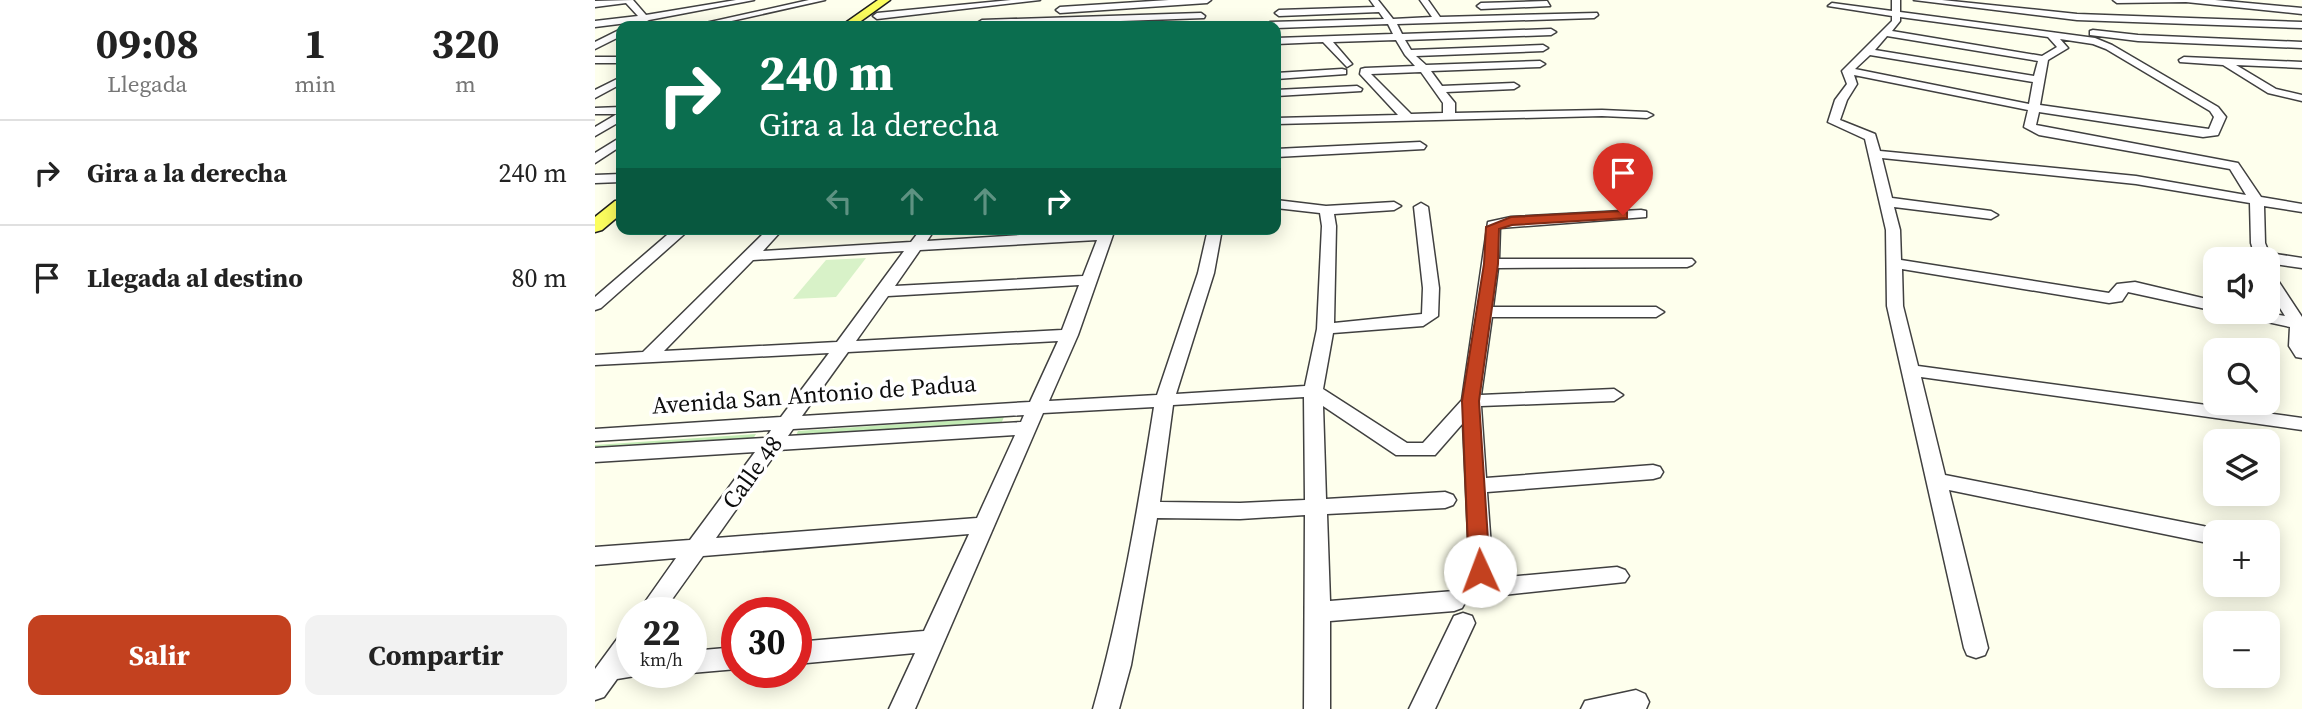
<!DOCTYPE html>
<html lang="es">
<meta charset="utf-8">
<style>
:root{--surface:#fff;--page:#f2f2f2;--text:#222;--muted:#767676;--line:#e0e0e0;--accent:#c3411f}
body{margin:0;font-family:"Source Serif 4",serif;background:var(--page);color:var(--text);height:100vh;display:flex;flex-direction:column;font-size:26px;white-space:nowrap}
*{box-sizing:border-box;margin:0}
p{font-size:23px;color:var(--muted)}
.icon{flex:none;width:38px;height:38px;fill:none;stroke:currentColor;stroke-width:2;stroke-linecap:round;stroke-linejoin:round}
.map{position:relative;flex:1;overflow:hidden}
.side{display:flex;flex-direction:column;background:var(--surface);width:595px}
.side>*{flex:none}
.hud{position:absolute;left:21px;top:21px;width:665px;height:214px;border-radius:14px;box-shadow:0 4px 18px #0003;background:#0b6e4f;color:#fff;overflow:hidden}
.tools{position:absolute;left:1608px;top:247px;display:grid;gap:14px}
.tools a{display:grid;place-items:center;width:77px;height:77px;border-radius:14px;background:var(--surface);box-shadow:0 4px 18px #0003;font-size:35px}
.speed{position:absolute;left:21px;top:597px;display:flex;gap:14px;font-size:35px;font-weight:700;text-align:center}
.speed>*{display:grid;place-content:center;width:91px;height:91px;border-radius:50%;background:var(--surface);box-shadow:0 4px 18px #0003;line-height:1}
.speed small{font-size:18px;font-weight:400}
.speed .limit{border:10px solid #d22;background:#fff;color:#111}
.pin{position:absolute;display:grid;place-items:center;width:60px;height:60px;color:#fff;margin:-72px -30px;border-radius:50% 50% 50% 0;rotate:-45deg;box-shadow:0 0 7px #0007}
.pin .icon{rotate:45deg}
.me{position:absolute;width:77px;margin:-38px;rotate:358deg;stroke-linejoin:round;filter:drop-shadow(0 0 5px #0008)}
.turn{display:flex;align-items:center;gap:24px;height:147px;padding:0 28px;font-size:32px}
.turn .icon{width:91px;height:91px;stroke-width:2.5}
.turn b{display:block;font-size:49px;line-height:60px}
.lanes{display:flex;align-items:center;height:66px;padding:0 28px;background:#0003;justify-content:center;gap:35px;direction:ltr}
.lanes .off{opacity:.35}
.eta{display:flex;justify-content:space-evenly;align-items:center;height:119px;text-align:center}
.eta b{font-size:42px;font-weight:700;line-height:49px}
.button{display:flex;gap:14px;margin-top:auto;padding:14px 28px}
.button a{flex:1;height:80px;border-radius:14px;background:var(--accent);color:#fff;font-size:28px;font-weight:700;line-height:80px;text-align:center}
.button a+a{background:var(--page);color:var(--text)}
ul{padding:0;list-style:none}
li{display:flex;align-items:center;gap:21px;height:105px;padding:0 28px;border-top:2px solid var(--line)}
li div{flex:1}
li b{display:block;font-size:26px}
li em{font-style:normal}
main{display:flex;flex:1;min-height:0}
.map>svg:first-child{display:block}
</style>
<main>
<section class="side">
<div class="eta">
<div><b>09:08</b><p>Llegada</p></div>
<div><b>1</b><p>min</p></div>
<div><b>320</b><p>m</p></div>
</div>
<ul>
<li><svg class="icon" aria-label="right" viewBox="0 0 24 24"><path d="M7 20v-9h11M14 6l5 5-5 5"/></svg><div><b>Gira a la derecha</b></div><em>240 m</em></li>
<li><svg class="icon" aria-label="arrive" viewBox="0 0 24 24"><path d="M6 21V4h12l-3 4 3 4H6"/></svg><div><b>Llegada al destino</b></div><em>80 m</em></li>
</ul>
<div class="button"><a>Salir</a><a>Compartir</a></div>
</section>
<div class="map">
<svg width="1707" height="709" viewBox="0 0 1707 709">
<rect width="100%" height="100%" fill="#feffed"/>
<path fill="#c3ebb5" d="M 409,417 L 406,424 L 200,437 L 203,431 Z
M 161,434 L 158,439 L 0,450 L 0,445 Z"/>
<path fill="#d8f2c8" d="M 271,258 L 241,297 L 198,299 L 231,260 Z"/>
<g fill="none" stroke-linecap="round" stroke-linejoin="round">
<g stroke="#404040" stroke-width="3">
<path id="minor" d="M 38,0 L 51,15 L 141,0 L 159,0 L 54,20 L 44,25 L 40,22 L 0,27 L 0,21 L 43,16 L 31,3 L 0,7 L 0,1 Z
M 214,0 L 230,0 L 114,26 L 97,26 Z
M 416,0 L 445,0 L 282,19 L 278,16 L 282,13 Z
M 574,0 L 616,0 L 612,3 L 465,13 L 461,10 L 465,7 Z
M 775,0 L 783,0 L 798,19 L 837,17 L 825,0 L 833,0 L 845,17 L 1002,13 L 1003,15 L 999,18 L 802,24 L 807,34 L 956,29 L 961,32 L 956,35 L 810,40 L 816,50 L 948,45 L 953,48 L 948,51 L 821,56 L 831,65 L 945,61 L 950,64 L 945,67 L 836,71 L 847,86 L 919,83 L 924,86 L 919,89 L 851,92 L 860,103 L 860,113 L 1007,110 L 1052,112 L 1058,115 L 1052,118 L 1007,116 L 681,124 L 681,118 L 803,115 L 765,74 L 766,69 L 770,68 L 820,66 L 810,55 L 801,40 L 738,42 L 757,64 L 752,67 L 728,42 L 681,44 L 681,38 L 798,34 L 793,24 L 681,28 L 670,25 L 675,22 L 789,19 L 784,12 L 684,16 L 680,13 L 684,10 L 780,7 ZM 826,72 L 848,103 L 848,113 L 816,114 L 776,74 Z
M 1297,0 L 1305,0 L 1305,12 L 1500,38 L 1517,45 L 1623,107 L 1631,117 L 1623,135 L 1608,137 L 1444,112 L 1441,125 L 1643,163 L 1666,197 L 1707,204 L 1707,212 L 1669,206 L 1670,243 L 1674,253 L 1707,258 L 1707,268 L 1673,263 L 1673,259 L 1661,259 L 1656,243 L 1655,203 L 1541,184 L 1287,158 L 1297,198 L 1396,211 L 1403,215 L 1396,219 L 1299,207 L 1305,230 L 1306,260 L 1514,293 L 1522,284 L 1540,282 L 1620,301 L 1620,311 L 1533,292 L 1527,301 L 1514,303 L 1307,269 L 1308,306 L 1323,366 L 1707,418 L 1707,430 L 1326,377 L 1350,475 L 1608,526 L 1616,528 L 1619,534 L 1616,540 L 1608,542 L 1354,490 L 1393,648 L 1390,655 L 1381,658 L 1372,655 L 1369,648 L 1292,306 L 1291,230 L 1270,139 L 1233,122 L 1240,100 L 1252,84 L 1247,71 L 1297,21 L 1297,16 L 1233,6 L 1237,3 L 1297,11 ZM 1305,17 L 1453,37 L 1462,47 L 1447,56 L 1297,31 L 1305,21 ZM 1292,36 L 1443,61 L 1439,76 L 1280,50 ZM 1465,39 L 1498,44 L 1511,49 L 1615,111 L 1619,117 L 1614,129 L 1445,105 L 1453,60 L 1473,48 ZM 1275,55 L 1438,82 L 1434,104 L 1260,69 ZM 1259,75 L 1433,110 L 1429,127 L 1444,135 L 1635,169 L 1651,195 L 1541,176 L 1285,151 L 1280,134 L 1245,120 L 1252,100 L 1262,84 Z
M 1319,0 L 1347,0 L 1482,14 L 1707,22 L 1707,28 L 1482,20 Z
M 1518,0 L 1620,0 L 1707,8 L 1707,14 L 1591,2 L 1522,3 Z
M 952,1 L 955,6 L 886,9 L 882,6 L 886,3 Z
M 606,13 L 610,16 L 609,18 L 387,26 L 382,23 L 387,20 Z
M 26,29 L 26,36 L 0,49 L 0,42 Z
M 1498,30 L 1543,35 L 1707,42 L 1707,48 L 1543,41 L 1495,35 L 1495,31 Z
M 0,57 L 26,57 L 26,63 L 0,63 Z
M 1589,57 L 1707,62 L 1707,68 L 1641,65 L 1681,89 L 1707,95 L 1707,101 L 1673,93 L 1628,65 L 1585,62 L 1584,60 Z
M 747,69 L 751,70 L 751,74 L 681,79 L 681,73 Z
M 26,77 L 26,84 L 0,98 L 0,90 Z
M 762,86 L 767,89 L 766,91 L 681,96 L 681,90 Z
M 26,107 L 26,121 L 0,136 L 0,127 L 22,114 L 0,114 L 0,108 Z
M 26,137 L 26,146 L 0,163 L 0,153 Z
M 825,142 L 831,146 L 829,149 L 681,157 L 681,149 Z
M 26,174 L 26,182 L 0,183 L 0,175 Z
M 681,200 L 731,206 L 799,202 L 806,206 L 799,210 L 739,214 L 741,226 L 739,323 L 827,314 L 828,288 L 819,207 L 826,203 L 833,207 L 844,288 L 843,316 L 828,326 L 738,333 L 728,389 L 812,443 L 828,443 L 867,400 L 893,222 L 916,217 L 1046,210 L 1051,211 L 1051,217 L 905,228 L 904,259 L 1097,259 L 1100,262 L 1097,265 L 1092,267 L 903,268 L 898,307 L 1061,307 L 1069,312 L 1061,317 L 897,317 L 886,395 L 1019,389 L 1028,395 L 1019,401 L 886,406 L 891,478 L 1058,465 L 1065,467 L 1068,472 L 1065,477 L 1058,479 L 892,492 L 898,575 L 902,578 L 1022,567 L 1030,570 L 1034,576 L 1030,582 L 899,596 C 889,593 880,589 875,580 L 868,423 L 840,455 L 801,455 L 728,406 L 731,499 L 850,492 L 858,495 L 861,500 L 858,505 L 850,508 L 732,514 L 735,601 L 859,591 L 867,594 L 871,601 L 867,608 L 859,611 L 735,621 L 735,709 L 709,709 L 710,515 L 645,519 L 562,518 L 536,665 L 524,709 L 498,709 C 526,610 543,508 559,407 L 448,413 L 320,709 L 294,709 L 320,653 L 201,664 L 201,642 L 329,631 L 374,534 L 108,556 L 68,612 L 43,612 L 81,558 L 0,565 L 0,547 L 95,540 L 160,452 L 0,462 L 0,448 L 171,438 L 176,430 L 0,441 L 0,429 L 186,417 L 234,353 L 0,365 L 0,355 L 48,352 L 173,229 L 188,229 L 168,251 L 316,242 L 326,229 L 340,229 L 332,241 L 520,229 L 483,335 L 454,401 L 562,395 L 603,273 L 613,229 L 627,229 L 619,273 L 581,394 L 710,386 L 722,329 L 727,226 L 725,213 L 681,208 ZM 502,240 L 488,276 L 300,286 L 325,250 ZM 309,251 L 242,342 L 69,351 L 158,260 ZM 484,285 L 467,330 L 261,341 L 293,296 ZM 463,341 L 435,402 L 207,416 L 253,352 ZM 709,397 L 710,500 L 645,503 L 565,502 L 578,405 ZM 429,415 L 426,422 L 193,436 L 198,429 ZM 420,435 L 382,518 L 121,538 L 183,450 Z
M 79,229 L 95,229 L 6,308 L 0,310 L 0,297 Z
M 1673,271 L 1678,273 L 1707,317 L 1707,358 L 1701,357 L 1694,346 L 1695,327 L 1640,315 L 1638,312 L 1667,312 L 1690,316 L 1673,289 Z
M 868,613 L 877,616 L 880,623 L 840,709 L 814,709 L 859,616 Z
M 37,628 L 37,672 L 47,672 L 46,675 L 22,679 L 9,697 L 0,700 L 0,669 L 28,631 Z
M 142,647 L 142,669 L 96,673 L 94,672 L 96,672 L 96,651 Z
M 1041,690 L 1050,694 L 1054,702 L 1051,709 L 986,709 L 990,701 Z"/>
</g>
<g stroke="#1e1e1e" stroke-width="3">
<path id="major" d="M 283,0 L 295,0 L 259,26 L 246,26 Z
M 26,200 L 26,214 L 7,230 L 0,232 L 0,217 L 20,201 Z"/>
</g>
<use href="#minor" fill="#fff" fill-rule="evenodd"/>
<use href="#major" fill="#fcfe5e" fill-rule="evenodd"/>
</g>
<path fill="#c3411f" stroke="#7f2a14" stroke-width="2" d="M 1028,211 L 1032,212 L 1032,218 L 917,225 L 904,229 L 903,264 L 884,401 L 895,571 L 892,577 L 885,579 L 877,577 L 874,571 L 867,401 L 889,264 L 891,227 L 916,217 Z"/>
<g text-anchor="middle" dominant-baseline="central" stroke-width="7" stroke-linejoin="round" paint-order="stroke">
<g font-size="24" fill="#0d0d0d" stroke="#fff">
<text transform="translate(219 394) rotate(-4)">Avenida San Antonio de Padua</text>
<text transform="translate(157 472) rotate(-54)">Calle 48</text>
</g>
</g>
</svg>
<div class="tools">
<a><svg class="icon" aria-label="sound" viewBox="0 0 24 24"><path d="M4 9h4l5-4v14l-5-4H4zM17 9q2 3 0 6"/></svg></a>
<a><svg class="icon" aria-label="search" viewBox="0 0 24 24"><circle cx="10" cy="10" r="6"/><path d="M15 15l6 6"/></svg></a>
<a><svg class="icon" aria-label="layers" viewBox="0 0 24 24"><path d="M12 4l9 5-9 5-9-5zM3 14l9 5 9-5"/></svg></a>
<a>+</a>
<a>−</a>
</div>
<div class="speed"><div>22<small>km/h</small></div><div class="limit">30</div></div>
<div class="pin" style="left:1028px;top:215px;background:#d93025"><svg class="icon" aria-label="arrive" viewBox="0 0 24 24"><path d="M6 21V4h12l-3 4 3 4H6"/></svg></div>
<svg class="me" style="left:885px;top:571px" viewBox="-20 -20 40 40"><circle r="19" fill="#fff"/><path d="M0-13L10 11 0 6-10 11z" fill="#c3411f"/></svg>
<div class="hud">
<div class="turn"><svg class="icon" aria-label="right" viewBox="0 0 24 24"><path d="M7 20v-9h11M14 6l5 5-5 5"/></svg><div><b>240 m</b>Gira a la derecha</div></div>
<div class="lanes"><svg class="icon off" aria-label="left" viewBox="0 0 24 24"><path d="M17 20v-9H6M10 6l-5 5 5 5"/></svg><svg class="icon off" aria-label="ahead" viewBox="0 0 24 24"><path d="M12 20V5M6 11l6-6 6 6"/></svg><svg class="icon off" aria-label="ahead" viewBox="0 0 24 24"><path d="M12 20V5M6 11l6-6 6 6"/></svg><svg class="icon" aria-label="right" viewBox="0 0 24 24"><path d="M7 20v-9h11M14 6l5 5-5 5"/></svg></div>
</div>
</div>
</main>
